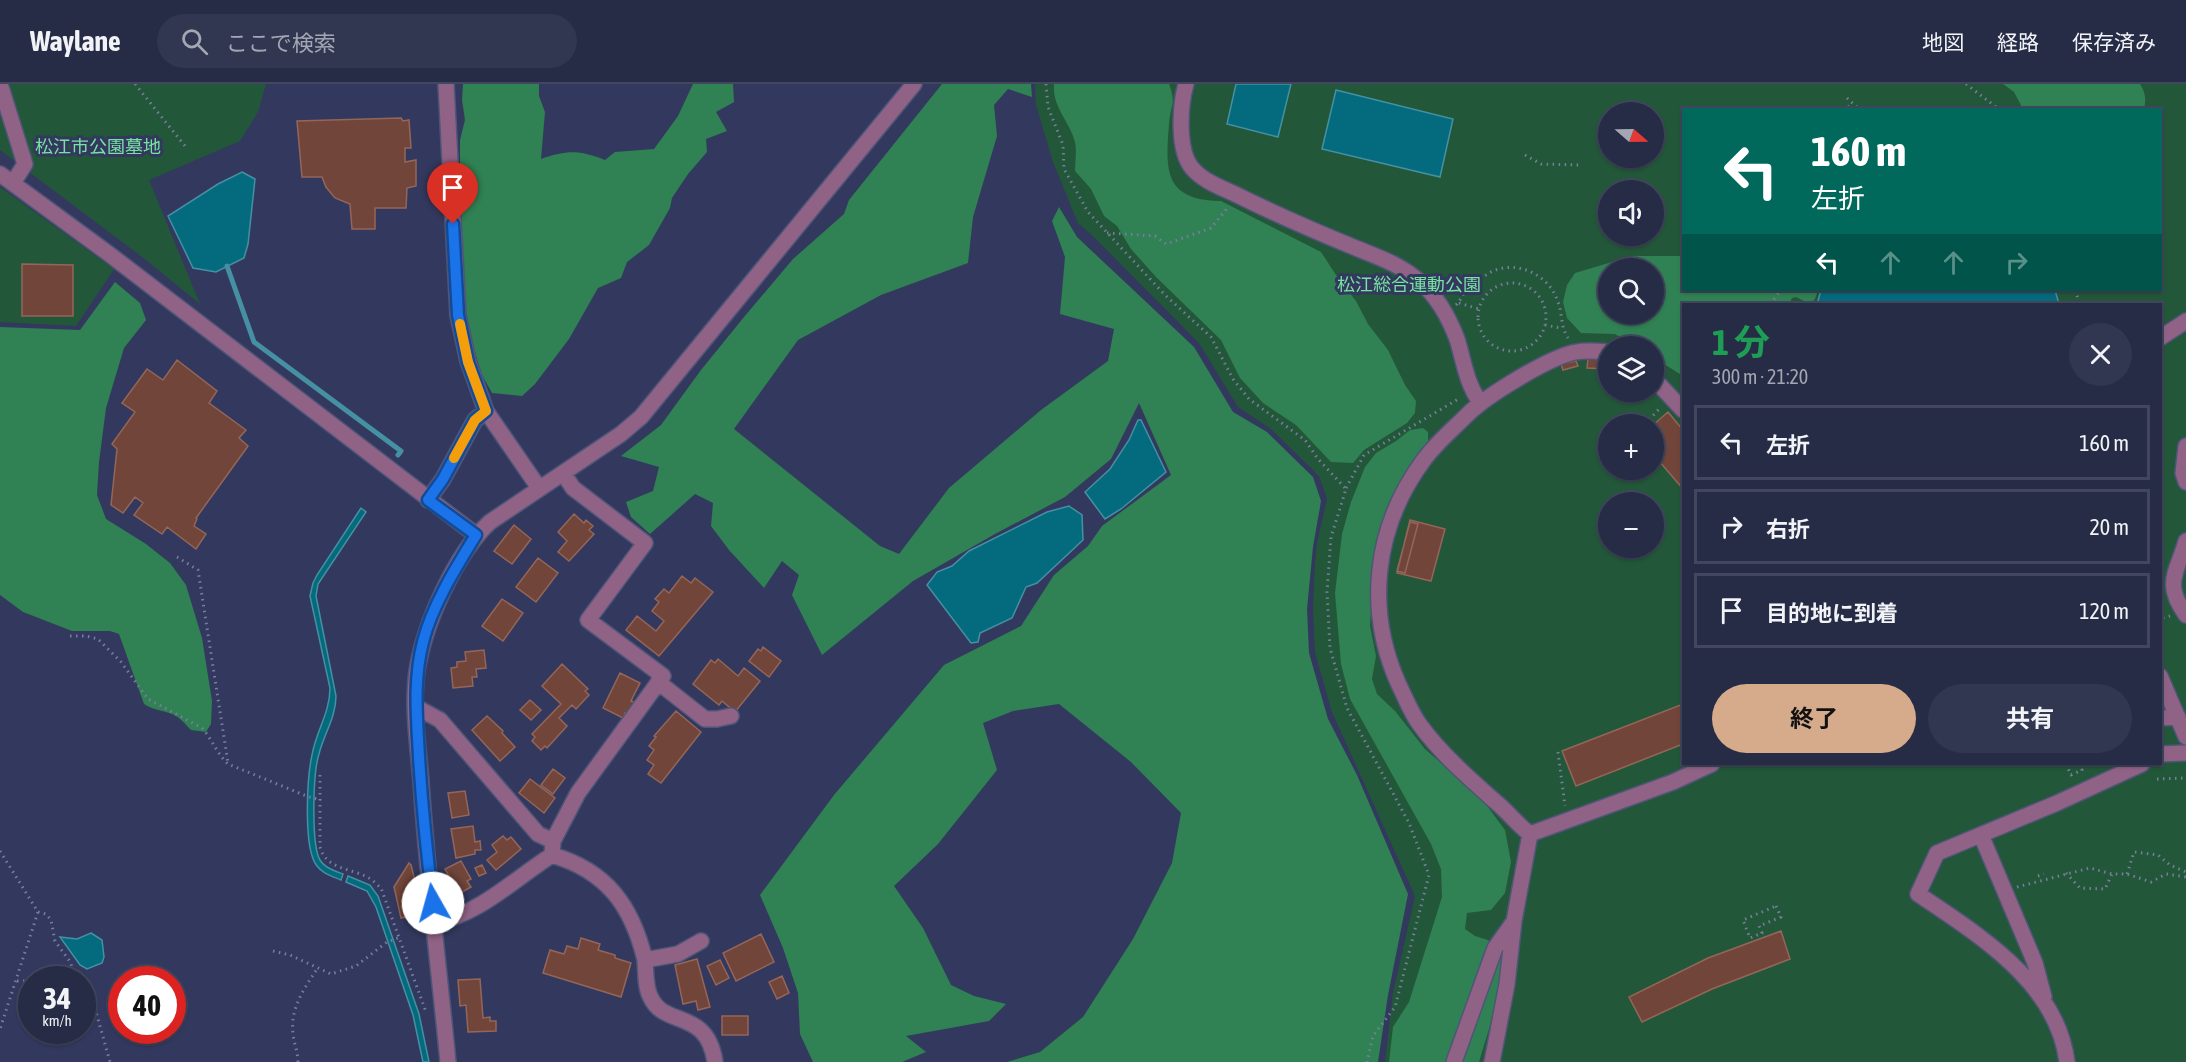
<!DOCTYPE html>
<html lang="ja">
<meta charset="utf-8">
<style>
:root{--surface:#262b46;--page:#323751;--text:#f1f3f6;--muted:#a4a7b3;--line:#42475f;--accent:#d6ab8b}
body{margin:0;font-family:"Asap Condensed","Noto Sans JP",sans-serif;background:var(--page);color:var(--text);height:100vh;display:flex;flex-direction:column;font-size:22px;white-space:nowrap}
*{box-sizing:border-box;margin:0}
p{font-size:20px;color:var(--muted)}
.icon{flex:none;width:33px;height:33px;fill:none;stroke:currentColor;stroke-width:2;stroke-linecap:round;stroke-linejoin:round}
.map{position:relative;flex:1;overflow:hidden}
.drawer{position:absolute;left:1682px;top:219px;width:480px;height:462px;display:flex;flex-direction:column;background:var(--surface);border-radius:0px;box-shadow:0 2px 4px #0004,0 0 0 2px var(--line)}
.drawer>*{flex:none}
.guide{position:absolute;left:1682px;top:24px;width:480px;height:183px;border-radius:0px;box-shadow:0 2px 4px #0004,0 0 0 2px var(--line);background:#00695c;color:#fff;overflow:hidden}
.needle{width:39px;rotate:110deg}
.buttons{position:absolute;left:1598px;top:18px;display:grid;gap:12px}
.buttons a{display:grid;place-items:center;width:66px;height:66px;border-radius:50%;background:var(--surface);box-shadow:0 2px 4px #0004,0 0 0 2px var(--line);font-size:30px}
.speed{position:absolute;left:18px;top:882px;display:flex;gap:12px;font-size:30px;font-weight:700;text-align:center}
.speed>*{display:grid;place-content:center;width:78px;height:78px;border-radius:50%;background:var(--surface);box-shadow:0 2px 4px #0004,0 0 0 2px var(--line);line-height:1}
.speed small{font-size:15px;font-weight:400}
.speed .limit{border:9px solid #d22;background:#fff;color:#111}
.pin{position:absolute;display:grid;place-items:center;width:51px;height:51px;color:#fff;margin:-62px -26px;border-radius:50% 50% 50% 0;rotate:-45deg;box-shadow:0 0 6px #0007}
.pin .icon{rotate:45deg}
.me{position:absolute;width:66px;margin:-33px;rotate:353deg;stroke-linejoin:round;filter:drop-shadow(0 0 4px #0008)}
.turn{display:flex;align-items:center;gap:21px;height:126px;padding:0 30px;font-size:27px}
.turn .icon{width:78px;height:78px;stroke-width:2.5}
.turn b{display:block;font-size:42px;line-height:51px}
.lanes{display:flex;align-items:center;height:57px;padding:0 30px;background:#0003;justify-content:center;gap:30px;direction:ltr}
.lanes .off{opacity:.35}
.round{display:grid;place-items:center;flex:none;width:63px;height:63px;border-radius:32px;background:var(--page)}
.headline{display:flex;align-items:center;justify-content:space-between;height:102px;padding:0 30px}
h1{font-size:36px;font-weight:700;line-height:45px;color:#1e9e55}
.primary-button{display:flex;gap:12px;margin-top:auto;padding:12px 30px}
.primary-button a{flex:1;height:69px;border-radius:36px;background:var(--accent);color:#111;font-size:24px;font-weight:700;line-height:69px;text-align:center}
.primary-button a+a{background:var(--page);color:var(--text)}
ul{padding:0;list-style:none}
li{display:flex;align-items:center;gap:18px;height:75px;margin:0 12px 9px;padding:0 18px;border:3px solid var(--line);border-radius:0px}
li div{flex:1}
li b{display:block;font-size:22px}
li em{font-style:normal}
header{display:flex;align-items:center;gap:36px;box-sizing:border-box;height:84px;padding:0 30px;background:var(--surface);border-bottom:2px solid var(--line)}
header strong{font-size:28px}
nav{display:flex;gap:33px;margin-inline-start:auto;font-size:21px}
.search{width:420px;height:54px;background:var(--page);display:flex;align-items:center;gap:15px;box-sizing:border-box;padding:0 21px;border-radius:33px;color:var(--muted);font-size:22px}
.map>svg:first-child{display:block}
</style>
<header>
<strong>Waylane</strong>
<div class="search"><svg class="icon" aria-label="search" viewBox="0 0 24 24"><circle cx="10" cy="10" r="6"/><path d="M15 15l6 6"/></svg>ここで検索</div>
<nav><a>地図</a><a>経路</a><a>保存済み</a></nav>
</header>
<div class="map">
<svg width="2186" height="978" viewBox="0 0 2186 978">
<rect width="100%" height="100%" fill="#33395e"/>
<path fill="#235739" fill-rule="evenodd" d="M 0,0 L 266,0 L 258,28 L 240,57 L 149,96 L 200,220 L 146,176 L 0,66 Z
M 1035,0 L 2186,0 L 2186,978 L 1385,978 L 1393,909 L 1415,812 L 1332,628 L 1315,569 L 1313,524 L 1315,479 L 1317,459 L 1327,415 L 1319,392 L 1271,345 L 1238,323 L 1199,259 L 1095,154 L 1078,139 L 1053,78 L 1036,21 ZM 1683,26 L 2160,26 L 2160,206 L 1683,206 ZM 1608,28 L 1653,28 L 1653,74 L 1608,74 ZM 1608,106 L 1653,106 L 1653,152 L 1608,152 ZM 1608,184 L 1653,184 L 1653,230 L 1608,230 ZM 1683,220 L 2160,220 L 2160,680 L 1683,680 ZM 1608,262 L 1653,262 L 1653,308 L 1608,308 ZM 1608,340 L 1653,340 L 1653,386 L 1608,386 ZM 1608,418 L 1653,418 L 1653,464 L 1608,464 Z
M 0,103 L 114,185 L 76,242 L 0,238 Z"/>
<path fill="#308153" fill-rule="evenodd" d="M 463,0 L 539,0 L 539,12 L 545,28 L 541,75 C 568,66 579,66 605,76 L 615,68 L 654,65 L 678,32 L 693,0 L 733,0 L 734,18 L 716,28 L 727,47 L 706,55 L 707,68 L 688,90 L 672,114 L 670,124 L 649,161 L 627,178 L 621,194 L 598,204 L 569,255 L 535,300 L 522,312 L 492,309 L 482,291 L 462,227 L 464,195 L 460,116 L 460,56 L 465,36 L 462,16 Z
M 942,0 L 1031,0 L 1032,13 L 1008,5 L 994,21 L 997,52 L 973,133 L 968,179 L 881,211 L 798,256 L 734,345 L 880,462 L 899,470 L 949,404 L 1041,326 L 1108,277 L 1114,245 L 1060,230 L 1065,173 L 1052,137 L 1059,123 L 1077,153 L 1194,263 L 1233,328 L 1267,348 L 1313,393 L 1321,417 L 1313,463 L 1307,525 L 1309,569 L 1328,635 L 1357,691 L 1408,810 L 1388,911 L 1378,978 L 1007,978 L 1040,968 L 1083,933 L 1133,855 L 1172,779 L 1181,729 L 1131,678 L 1059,620 L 1013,627 L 983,639 L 997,686 L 938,760 L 894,802 L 923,844 L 951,901 L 974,912 L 1006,920 L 989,937 L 906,952 L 926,968 L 902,978 L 813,978 L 800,950 L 798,909 L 783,864 L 760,811 L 834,711 L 944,581 L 1021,542 L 1054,491 L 1088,462 L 1102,442 L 1171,391 L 1139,319 L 1111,375 L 1065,413 L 995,450 L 913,497 L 822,571 L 792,511 L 799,491 L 782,477 L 764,504 L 729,466 L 711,442 L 713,419 L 695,410 L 650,450 L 631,433 L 626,418 L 653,407 L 659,383 L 621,372 L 661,341 L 701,286 L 744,233 L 793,175 L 844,130 L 849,116 Z
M 1054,0 L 1169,0 C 1177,21 1170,21 1169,41 C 1165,88 1165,116 1221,117 L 1321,168 L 1338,194 L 1356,217 L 1368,240 L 1388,266 L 1405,301 L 1416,317 L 1415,329 L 1407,339 L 1364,366 L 1353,379 L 1331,378 L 1296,341 L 1263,319 L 1240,294 L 1221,256 L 1156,193 L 1131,165 L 1117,142 L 1104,132 L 1091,105 L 1075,87 C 1075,78 1077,67 1075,58 C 1069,36 1052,23 1054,0 Z
M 2003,0 L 2140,0 C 2146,9 2146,15 2144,26 L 2023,25 L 2014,8 Z
M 1632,172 L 1683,172 L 1683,206 L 1818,206 L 1815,215 L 1810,220 L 1796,213 L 1792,214 L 1789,220 L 1683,220 L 1683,292 L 1653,273 L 1653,262 L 1636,262 L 1615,250 L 1581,249 L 1567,234 L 1563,218 L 1567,201 L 1575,189 ZM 1608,184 L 1653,184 L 1653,230 L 1608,230 Z
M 115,198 L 140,219 L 146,236 L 124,264 L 106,324 L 99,378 L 97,411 L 106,435 L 146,460 L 170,479 L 186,501 L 202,554 L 212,617 L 211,640 L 206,648 L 191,646 C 185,640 180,633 172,630 C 162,626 153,626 144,620 L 119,550 L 110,547 L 72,547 L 23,528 L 0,511 L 0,243 L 80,246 Z
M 1423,344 L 1428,348 L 1428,357 L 1376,456 L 1370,542 L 1376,572 L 1372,595 L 1377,610 L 1395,627 L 1425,665 L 1482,715 L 1505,746 L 1511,778 L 1505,809 L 1491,826 L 1467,829 L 1465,845 L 1475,852 L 1488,856 L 1499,864 L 1505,875 L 1492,935 L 1479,978 L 1389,978 L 1393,943 L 1409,918 L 1442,813 L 1441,785 L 1431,760 L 1350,615 L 1341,580 L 1335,509 L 1342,450 L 1351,418 L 1365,383 L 1376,369 L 1396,357 L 1410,346 Z"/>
<path fill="#036b7d" stroke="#4590a3" stroke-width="1.5" d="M 1236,0 L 1291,0 L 1278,53 L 1227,40 Z
M 1336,6 L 1453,35 L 1440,93 L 1322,65 Z
M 242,88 L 255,95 L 248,160 L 244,174 L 216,188 L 193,184 L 168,132 L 218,100 Z
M 1821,206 L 2055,206 L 2059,220 L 1814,220 L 1818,217 Z
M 1138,336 L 1141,336 L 1166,388 L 1121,425 L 1105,435 L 1085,408 L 1110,385 L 1129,356 Z
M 1069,422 L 1082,431 L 1083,456 L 1037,499 L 1026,503 L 1012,534 L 980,549 L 978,558 L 971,559 L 927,501 L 937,488 L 952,482 L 969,467 L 1047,428 Z
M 361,424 L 366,428 L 318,500 L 316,512 L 336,612 C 336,633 324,650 319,670 C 313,688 311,761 320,776 C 325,784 335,787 343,790 L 341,796 C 332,792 323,790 317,782 C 303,765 307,694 312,671 C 316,647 330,629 330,604 L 310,512 L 313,499 L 317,491 Z
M 348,792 L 370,801 L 378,812 L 419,930 L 429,978 L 423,978 L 413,931 L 376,823 L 367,807 L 346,798 Z
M 91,849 L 102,856 L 104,873 L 102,879 L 87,885 L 80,881 L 60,853 L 77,855 Z"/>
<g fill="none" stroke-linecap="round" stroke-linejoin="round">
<path stroke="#4590a3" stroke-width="5" d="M 227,182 L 254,258 L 401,367 L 398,371"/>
</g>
<path fill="#71453a" stroke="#946659" stroke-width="1.5" d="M 401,34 L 403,37 L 409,36 L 411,64 L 405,64 L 405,78 L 416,76 L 416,102 L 407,104 L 406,124 L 375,124 L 375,145 L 352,145 L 350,120 L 335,114 L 326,103 L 322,93 L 302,93 L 297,37 Z
M 22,180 L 73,181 L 73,232 L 22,232 Z
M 1588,275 L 1608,276 L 1608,285 L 1587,284 Z
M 177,276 L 217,307 L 209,319 L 246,346 L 239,354 L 248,362 L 196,434 L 197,435 L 194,442 L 206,450 L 196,465 L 167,443 L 162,450 L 134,431 L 143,419 L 135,413 L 123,429 L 111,421 L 117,365 L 112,360 L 135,328 L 122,319 L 147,285 L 163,296 Z
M 1576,277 L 1578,282 L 1563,286 L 1561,280 Z
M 1668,328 L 1683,346 L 1683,405 L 1653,370 L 1653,341 Z
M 574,430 L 584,439 L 586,436 L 593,442 L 589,446 L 594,450 L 569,477 L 558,468 L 567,457 L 558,448 Z
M 1410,436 L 1445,445 L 1431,497 L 1397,489 Z
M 1410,438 L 1418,440 L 1405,489 L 1397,487 Z
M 514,441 L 531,455 L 512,480 L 494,467 Z
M 538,474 L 558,489 L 536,518 L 516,503 Z
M 682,492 L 691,499 L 695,494 L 713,508 L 659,572 L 626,546 L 637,532 L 656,547 L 664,537 L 652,527 L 659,518 L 655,515 L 664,505 L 669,509 Z
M 502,515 L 523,529 L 503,557 L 482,542 Z
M 763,563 L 781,577 L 769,593 L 749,577 L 758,565 L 761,567 Z
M 484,566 L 486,584 L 476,585 L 477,593 L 472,593 L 473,602 L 453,604 L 451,584 L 457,583 L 457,578 L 466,577 L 465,568 Z
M 718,575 L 738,592 L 744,584 L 760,597 L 735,628 L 722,617 L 719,621 L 693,600 L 711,576 L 715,579 Z
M 562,580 L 588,605 L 585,607 L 589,611 L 576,625 L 572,621 L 559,634 L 567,642 L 547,664 L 545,662 L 541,666 L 532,657 L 535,653 L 532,650 L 561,620 L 542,602 Z
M 620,589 L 640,599 L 631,617 L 634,618 L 628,630 L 625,629 L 623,634 L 603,624 Z
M 530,616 L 541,626 L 531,636 L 520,626 Z
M 1683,620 L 1683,660 L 1576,702 L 1562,667 Z
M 676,627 L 701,648 L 661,699 L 648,690 L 654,681 L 647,676 L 654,666 L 649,662 L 656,653 L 654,652 Z
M 487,632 L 503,647 L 502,649 L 515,663 L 500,677 L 472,646 Z
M 553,685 L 565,694 L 553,710 L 541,701 Z
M 530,695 L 555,714 L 544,729 L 519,709 Z
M 465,707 L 469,731 L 452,734 L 448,709 Z
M 473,742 L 475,758 L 480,757 L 481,766 L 475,766 L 475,770 L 456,774 L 451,745 Z
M 503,752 L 507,756 L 511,753 L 521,765 L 496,786 L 487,776 L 497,768 L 492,761 Z
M 461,777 L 471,795 L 467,797 L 471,803 L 459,810 L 445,785 Z
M 409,779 L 411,781 L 415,797 L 409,806 L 413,823 L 409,823 L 411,832 L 401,834 L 394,803 Z
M 482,781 L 486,789 L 479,792 L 475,784 Z
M 1781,847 L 1790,875 L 1712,905 L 1642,938 L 1629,913 L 1708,874 Z
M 761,850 L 774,878 L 736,897 L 723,869 Z
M 581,854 L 600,860 L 598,866 L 615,871 L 615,874 L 631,879 L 621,913 L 543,889 L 550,866 L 564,870 L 567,862 L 578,865 Z
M 697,875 L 710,923 L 698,926 L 696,917 L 683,920 L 675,881 Z
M 720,876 L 729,894 L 716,901 L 707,882 Z
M 782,892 L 789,909 L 777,915 L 769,898 Z
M 480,895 L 483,934 L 490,933 L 490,937 L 496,937 L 496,947 L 468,948 L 466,921 L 460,922 L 458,896 Z
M 722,932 L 748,932 L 748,951 L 722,951 Z"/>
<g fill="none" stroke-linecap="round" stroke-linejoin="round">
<g stroke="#4f5577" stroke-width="18">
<path id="minor" d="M 0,0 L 25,80 L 13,99
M 446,0 L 458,231 L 468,277 L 486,327 L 539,404
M 1186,0 C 1180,21 1177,66 1192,84 C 1203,97 1220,103 1235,110 C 1273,129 1312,146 1351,162 C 1375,172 1401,180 1420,198 C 1437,212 1449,234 1457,255 C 1464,277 1466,299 1480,318
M 0,90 L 109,170 L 476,451
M 2160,254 L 2186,237
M 1653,294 L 1683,326
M 2186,362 L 2183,389 L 2186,398
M 428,416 L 443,395 L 475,336 L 486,327
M 2186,457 C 2177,489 2163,499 2186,531
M 2160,592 L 2186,653
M 658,598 L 705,635 L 717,635 L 731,632
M 416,623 L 440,636 L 538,750 L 553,757
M 2160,634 L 2178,633
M 2160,670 L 2186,669
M 1530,750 C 1518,741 1509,729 1497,719 C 1470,695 1442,671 1420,641 C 1411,629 1406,615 1399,601 C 1365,526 1374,444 1423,377 C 1435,360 1452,346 1467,331 C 1486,312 1549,273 1576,268 C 1586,266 1598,267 1608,268
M 1530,750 L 1673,698 L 1712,680
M 1981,751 L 2035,879 L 2044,913
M 552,771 L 553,757 L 578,709 L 663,592 L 588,536 L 645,459 L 573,404 L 563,389
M 435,839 C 481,829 513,796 552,771 C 607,787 632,822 645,876
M 701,857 L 678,870 L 645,876 C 646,888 645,904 651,914 C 665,944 707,924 715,978
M 448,978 C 439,884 427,791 421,697 C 418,661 412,623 417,587 C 424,541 455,470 490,438 L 621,350 L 641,333 L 914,0
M 1454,978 L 1495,864 L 1512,840
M 1492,978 L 1507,900 L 1514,837 L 1530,750
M 2067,978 C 2057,898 1978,851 1918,810 L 1937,769 L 2057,719 L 2142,680"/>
</g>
<path stroke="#787e9d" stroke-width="3" stroke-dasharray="1.5 4.5" stroke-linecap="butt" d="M 135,0 L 185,62
M 1046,0 L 1048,23 L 1063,61 L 1064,85 L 1088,128 L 1165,211 L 1211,253 L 1233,295 L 1249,315 L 1305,356 L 1318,375 L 1346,405 L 1331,453 L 1327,508 L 1330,564 L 1347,624 L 1409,739 L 1429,791 L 1395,923 L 1373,952 L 1367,978
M 1966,0 L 2000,26
M 1847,14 L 1860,26
M 1843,26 L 1853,20
M 1525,71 L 1541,80 L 1580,81
M 1107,149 L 1155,152 L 1166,160 L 1211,144 L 1229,122
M1478 233a34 34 0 1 1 68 0a34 34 0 1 1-68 0Z
M 2075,206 L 2080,220
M 1459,219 L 1479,225
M 1770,220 L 1781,206
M 1456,221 C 1460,217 1461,214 1464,209 C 1470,202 1478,196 1486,191 C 1512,173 1549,189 1558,218 C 1563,232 1560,241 1568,254
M 1545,241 L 1561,244
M 1645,340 L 1660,324
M 1346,404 L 1364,371 L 1460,314
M 177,473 L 198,486 L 228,679
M 2163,534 L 2170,532
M 70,552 L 86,552 L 98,555 L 121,578 L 148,615 L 202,644 C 212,655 217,670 228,680 L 309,713 L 321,716
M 1558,668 L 1565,722
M 2066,680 L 2071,691 L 2082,686 L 2079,680
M 320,691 L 320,763 C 326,786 352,784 369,794 C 373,796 377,801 381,804 L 426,928
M 2157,695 L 2186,694
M 0,767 L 38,828 L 0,945
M 2066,789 L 2080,804 L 2105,805 L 2112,790
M 2127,790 L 2134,768 L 2158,771 L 2170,781 L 2186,788
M 2038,792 L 2044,790
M 2017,803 L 2090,784 L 2112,790 L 2127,790 L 2151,798 L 2166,790 L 2186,793
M 1776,822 L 1781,833 L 1759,842 L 1762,849 L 1750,854 L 1743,836 Z
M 38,828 L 46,830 L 51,836 L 55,857 L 71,879 L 72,886
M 273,867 L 290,871 L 331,890 L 356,882 L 387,858 L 398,854
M 62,896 L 72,886 L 84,896 L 93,917 L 110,978
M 17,897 L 32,897
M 298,978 C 298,968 294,960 293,950 C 290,924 304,905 317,885"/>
<use href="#minor" stroke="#906386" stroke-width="15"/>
</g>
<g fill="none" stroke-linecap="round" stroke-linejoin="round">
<g stroke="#114b97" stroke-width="15">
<path id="route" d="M 433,819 C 427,771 422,722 419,673 C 417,634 413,596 423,558 C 432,522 456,483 476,451 L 428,416 L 443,395 L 475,336 L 486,327 L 468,278 L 458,231 L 453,140"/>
</g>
<use href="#route" stroke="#1a73e8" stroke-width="10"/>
<path stroke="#f59e0b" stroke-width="10" d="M 454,374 L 475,336 L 486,327 L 468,278 L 460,240"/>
</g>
<g text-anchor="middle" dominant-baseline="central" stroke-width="6" stroke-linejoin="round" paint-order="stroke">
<g font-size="18" fill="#77e2a1" stroke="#33395e">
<text x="98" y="62">松江市公園墓地</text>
<text x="1409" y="200">松江総合運動公園</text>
</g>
</g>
</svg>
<div class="buttons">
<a><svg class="needle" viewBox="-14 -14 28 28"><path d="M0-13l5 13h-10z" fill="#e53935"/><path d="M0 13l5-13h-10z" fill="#a4a7b3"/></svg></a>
<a><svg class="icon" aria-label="sound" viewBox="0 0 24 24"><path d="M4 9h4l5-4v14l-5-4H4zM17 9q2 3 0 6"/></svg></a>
<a><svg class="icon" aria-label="search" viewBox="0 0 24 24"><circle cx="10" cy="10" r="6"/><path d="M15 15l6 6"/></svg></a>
<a><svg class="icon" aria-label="layers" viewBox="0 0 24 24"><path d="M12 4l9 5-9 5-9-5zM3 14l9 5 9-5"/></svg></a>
<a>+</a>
<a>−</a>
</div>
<div class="speed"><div>34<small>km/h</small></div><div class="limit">40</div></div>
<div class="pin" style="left:453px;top:140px;background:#d93025"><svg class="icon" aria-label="arrive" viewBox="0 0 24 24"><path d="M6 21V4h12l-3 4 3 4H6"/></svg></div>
<svg class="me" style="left:433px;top:819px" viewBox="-20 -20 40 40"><circle r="19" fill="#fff"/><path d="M0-13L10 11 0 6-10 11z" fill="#1a73e8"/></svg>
<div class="guide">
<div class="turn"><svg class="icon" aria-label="left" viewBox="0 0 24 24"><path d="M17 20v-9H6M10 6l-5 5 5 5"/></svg><div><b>160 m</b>左折</div></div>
<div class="lanes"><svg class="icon" aria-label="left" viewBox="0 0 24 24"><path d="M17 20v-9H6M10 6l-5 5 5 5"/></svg><svg class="icon off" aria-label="ahead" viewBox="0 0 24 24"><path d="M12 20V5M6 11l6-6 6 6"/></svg><svg class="icon off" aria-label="ahead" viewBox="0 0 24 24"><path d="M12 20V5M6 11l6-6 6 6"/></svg><svg class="icon off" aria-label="right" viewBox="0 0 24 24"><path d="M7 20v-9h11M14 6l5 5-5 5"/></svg></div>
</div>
<section class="drawer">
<div class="headline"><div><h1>1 分</h1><p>300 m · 21:20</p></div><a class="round"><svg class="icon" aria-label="close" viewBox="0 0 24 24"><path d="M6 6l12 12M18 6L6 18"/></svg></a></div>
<ul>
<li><svg class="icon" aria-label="left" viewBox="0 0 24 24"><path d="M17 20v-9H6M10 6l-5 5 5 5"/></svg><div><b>左折</b></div><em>160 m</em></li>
<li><svg class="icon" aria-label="right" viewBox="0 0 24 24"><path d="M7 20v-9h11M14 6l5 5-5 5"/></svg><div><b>右折</b></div><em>20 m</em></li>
<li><svg class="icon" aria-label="arrive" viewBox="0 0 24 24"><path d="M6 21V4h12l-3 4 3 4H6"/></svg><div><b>目的地に到着</b></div><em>120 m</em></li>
</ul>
<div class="primary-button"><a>終了</a><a>共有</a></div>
</section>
</div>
